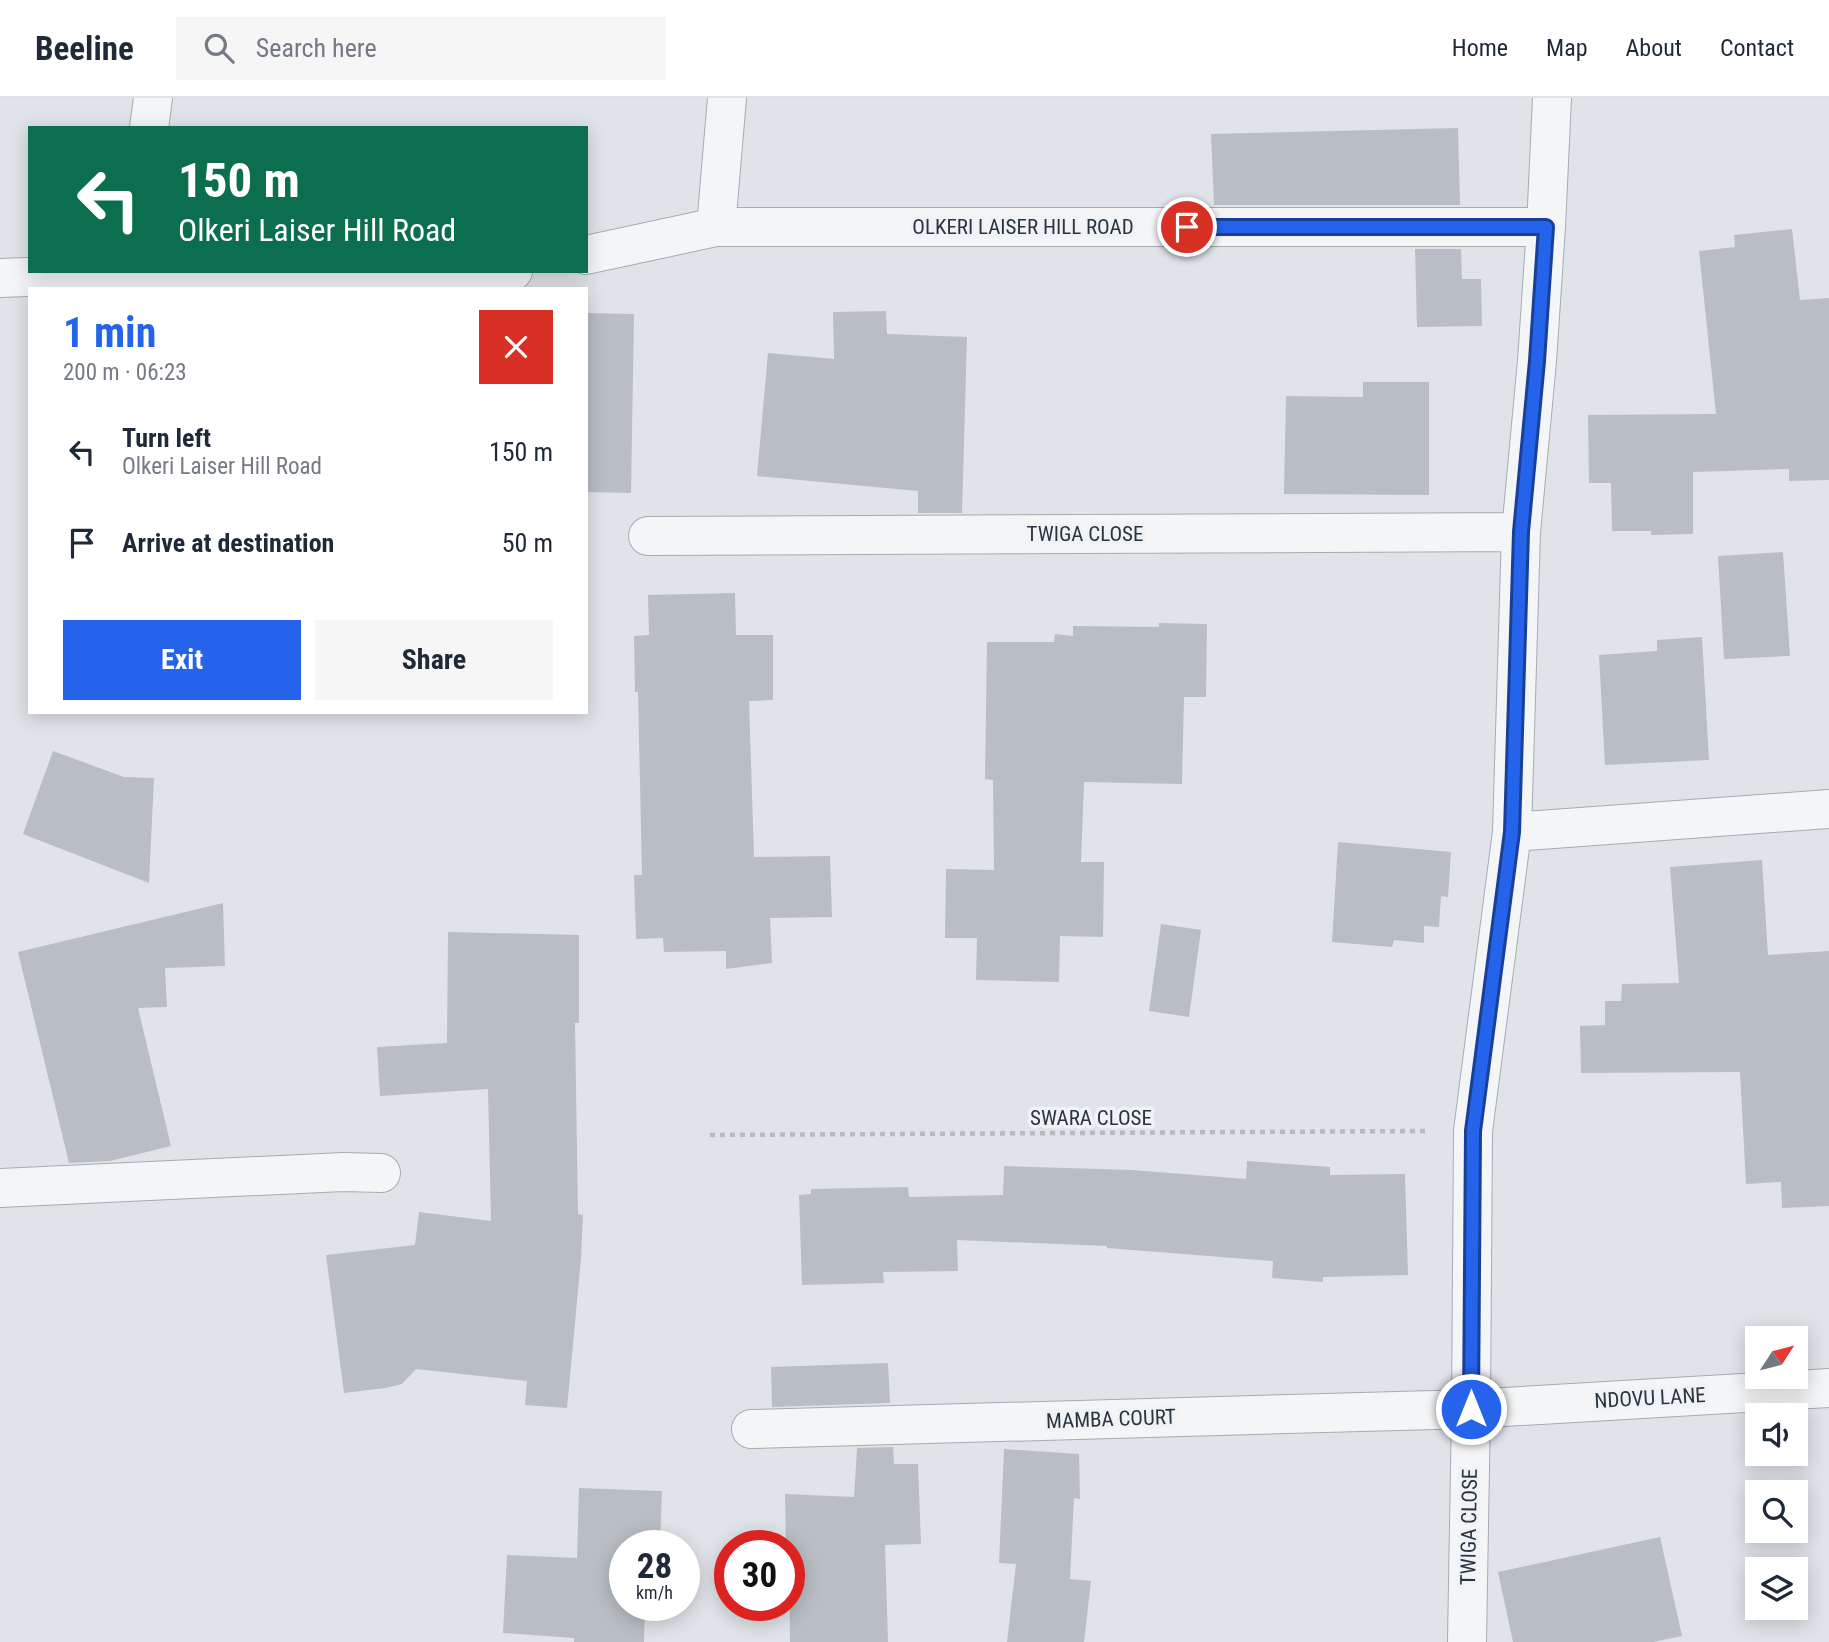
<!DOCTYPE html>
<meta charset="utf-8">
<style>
:root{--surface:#fff;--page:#f6f6f7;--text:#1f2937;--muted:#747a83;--line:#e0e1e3;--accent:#2563eb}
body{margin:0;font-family:"Roboto Condensed",sans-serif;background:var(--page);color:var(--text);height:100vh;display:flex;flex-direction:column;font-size:26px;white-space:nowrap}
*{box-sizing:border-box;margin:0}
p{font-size:23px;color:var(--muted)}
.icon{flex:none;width:38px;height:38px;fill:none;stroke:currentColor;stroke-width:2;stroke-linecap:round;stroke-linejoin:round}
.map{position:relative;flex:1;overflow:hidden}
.side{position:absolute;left:28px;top:189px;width:560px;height:427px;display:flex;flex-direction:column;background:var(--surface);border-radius:0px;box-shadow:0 4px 18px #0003}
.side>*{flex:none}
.guide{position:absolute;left:28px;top:28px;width:560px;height:147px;border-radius:0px;box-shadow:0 4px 18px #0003;background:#0b6e4f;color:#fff;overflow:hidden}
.needle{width:46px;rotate:54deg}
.fabs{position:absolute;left:1745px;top:1228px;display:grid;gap:14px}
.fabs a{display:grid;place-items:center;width:63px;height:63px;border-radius:0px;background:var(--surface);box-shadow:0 4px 18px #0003;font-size:35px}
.speed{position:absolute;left:609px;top:1432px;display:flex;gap:14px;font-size:35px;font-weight:700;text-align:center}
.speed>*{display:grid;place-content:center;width:91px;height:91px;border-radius:50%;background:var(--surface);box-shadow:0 4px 18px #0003;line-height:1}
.speed small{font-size:18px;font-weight:400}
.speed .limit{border:10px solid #d22;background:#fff;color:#111}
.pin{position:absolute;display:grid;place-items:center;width:60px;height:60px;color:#fff;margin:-30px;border:4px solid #fff;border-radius:50%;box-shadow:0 2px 7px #0007}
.me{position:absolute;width:77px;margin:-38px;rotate:0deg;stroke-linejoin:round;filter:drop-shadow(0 0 5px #0008)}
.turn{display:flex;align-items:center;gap:24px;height:147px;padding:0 35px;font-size:32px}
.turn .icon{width:91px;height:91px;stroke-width:2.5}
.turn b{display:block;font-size:49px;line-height:60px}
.round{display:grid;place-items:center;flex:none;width:74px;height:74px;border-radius:0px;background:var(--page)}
.summary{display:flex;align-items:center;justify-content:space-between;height:119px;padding:0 35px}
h1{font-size:42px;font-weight:700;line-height:52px;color:var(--accent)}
.cta{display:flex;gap:14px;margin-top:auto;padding:14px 35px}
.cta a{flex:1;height:80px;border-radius:0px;background:var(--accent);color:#fff;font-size:28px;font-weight:700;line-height:80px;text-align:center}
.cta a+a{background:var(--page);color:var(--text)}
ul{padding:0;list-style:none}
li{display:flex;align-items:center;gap:21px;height:91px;padding:0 35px}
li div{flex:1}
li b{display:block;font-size:26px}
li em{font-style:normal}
header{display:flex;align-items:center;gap:42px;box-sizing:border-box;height:98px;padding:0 35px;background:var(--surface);border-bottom:2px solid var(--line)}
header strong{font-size:33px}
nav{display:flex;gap:38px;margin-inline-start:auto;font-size:24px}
.search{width:490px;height:63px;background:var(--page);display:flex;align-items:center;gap:18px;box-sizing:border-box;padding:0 24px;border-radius:0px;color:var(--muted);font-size:26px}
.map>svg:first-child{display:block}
</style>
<header>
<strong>Beeline</strong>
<div class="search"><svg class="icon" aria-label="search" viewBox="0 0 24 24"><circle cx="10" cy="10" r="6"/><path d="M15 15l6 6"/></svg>Search here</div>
<nav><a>Home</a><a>Map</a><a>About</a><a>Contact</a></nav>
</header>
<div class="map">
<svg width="1829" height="1544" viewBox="0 0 1829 1544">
<rect width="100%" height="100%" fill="#e0e4e8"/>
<path fill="#b8bec4" d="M 1458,30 L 1460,107 L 1214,107 L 1211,36 Z
M 1792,131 L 1800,202 L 1829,200 L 1829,382 L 1789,383 L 1789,371 L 1693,374 L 1693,436 L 1651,437 L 1651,433 L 1612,433 L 1611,385 L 1589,385 L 1588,317 L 1716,316 L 1699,153 L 1735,149 L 1734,137 Z
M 1415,151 L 1461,151 L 1462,181 L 1481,181 L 1482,228 L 1417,229 Z
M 886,213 L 887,236 L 967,239 L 962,415 L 918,415 L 918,393 L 757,378 L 768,255 L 834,261 L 833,214 Z
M 586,215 L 634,216 L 631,395 L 586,394 Z
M 1363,284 L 1429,284 L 1429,397 L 1284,396 L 1286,298 L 1363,299 Z
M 1783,454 L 1790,558 L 1724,561 L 1718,458 Z
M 735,495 L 736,537 L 773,537 L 773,602 L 749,603 L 754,759 L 830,758 L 832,819 L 770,820 L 772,865 L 726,871 L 726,853 L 664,854 L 663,840 L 636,841 L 634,777 L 642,777 L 638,594 L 635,594 L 634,538 L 649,537 L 648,497 Z
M 1159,525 L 1207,526 L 1206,599 L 1184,599 L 1182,686 L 1084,684 L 1081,764 L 1104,764 L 1103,839 L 1060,838 L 1059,884 L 976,882 L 977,840 L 945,840 L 946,771 L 994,772 L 993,682 L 985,681 L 987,544 L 1054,544 L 1055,536 L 1073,538 L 1073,528 L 1159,529 Z
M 1702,539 L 1709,662 L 1605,667 L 1599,557 L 1657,553 L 1657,542 Z
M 53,653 L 124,679 L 154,680 L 149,785 L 23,736 Z
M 1338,744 L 1451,754 L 1448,799 L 1441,798 L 1439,829 L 1424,828 L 1424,845 L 1394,842 L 1392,849 L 1332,844 Z
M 1762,762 L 1768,857 L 1829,853 L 1829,1108 L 1782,1110 L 1781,1084 L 1746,1086 L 1740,974 L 1581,975 L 1580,928 L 1605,927 L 1605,903 L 1621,903 L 1622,886 L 1679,885 L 1670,769 Z
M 223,805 L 225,868 L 165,870 L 167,909 L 138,910 L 171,1048 L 110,1063 L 69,1065 L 18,854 Z
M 1161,826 L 1201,832 L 1189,919 L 1149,913 Z
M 448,834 L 579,837 L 579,925 L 575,925 L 578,1116 L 583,1117 L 581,1161 L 567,1310 L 525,1307 L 527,1283 L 416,1271 L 402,1286 L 385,1290 L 344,1295 L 326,1157 L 415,1147 L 419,1114 L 491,1123 L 488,991 L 380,998 L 377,949 L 447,945 Z
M 1247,1063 L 1330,1069 L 1330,1077 L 1405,1076 L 1408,1177 L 1323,1179 L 1323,1184 L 1272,1180 L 1273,1163 L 1107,1150 L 1107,1148 L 957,1142 L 958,1173 L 883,1174 L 884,1185 L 802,1187 L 799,1097 L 811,1096 L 811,1091 L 908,1089 L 909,1099 L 1003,1097 L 1004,1068 L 1132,1072 L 1246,1081 Z
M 888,1265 L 890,1305 L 772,1309 L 771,1269 Z
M 893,1349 L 894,1366 L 918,1366 L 921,1446 L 885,1447 L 888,1544 L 790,1544 L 789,1447 L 786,1447 L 785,1396 L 854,1399 L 857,1350 Z
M 1004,1351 L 1079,1356 L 1080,1401 L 1074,1400 L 1070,1481 L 1091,1483 L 1084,1544 L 1007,1544 L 1016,1466 L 999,1465 Z
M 579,1390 L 662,1393 L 660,1447 L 625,1447 L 625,1507 L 645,1507 L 644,1544 L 574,1544 L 574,1540 L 503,1535 L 507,1457 L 577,1460 Z
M 1660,1439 L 1682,1538 L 1653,1544 L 1513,1544 L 1498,1474 Z"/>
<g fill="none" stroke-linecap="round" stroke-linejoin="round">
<g stroke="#a6acb2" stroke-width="40">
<path id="street" d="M 149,30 L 153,0
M 716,129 L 727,0
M 586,157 L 716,129 L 1546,129
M 0,180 L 130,175 L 448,187 L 513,173
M 648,438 L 1521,434
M 1512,734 L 1829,711
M 0,1090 L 343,1074 L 381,1075
M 751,1331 L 1471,1311 L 1829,1290
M 1467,1544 L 1471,1311 L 1473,1033 L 1512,734 L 1521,434 L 1537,263 L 1546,129 L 1552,0"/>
</g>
<path stroke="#b7bbc0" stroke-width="4.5" stroke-dasharray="5 5" stroke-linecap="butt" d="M 710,1037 L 1426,1033"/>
<use href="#street" stroke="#f3f5f7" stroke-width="38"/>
</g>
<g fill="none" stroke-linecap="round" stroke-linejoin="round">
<g stroke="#184099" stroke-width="18">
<path id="route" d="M 1187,129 L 1546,129 L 1537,263 L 1521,434 L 1512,734 L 1473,1033 L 1471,1311"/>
</g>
<use href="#route" stroke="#2563eb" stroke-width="12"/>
</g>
<g text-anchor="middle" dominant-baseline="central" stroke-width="7" stroke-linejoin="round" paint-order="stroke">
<g font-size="21" fill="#2a343e" stroke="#f0f3f6">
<text x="1023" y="129">OLKERI LAISER HILL ROAD</text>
<text x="1085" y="436">TWIGA CLOSE</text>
<text x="1091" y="1020">SWARA CLOSE</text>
<text transform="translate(1650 1300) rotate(-3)">NDOVU LANE</text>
<text transform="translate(1111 1321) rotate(-2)">MAMBA COURT</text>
<text transform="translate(1469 1429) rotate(-89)">TWIGA CLOSE</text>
</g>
</g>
</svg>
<div class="fabs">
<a><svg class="needle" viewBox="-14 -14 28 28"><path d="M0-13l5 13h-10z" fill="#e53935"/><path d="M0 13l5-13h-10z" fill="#747a83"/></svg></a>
<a><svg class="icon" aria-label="sound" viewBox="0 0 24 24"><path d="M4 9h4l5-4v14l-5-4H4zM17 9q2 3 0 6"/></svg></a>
<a><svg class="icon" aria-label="search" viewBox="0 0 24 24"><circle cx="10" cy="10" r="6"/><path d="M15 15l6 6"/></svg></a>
<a><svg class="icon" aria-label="layers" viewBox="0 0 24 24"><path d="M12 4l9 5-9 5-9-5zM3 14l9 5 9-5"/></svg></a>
</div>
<div class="speed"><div>28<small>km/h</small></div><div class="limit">30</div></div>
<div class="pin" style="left:1187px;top:129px;background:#d93025"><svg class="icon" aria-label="arrive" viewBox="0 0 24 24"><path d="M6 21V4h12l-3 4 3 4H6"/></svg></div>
<svg class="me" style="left:1471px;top:1311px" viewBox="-20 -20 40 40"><circle r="17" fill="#2563eb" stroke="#fff" stroke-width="3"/><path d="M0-11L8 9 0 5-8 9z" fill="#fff"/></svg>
<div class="guide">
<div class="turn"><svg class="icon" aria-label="left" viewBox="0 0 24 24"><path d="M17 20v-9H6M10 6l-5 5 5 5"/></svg><div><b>150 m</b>Olkeri Laiser Hill Road</div></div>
</div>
<section class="side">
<div class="summary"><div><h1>1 min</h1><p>200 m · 06:23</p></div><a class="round" style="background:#d93025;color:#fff"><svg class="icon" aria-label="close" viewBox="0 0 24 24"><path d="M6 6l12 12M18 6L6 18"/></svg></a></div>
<ul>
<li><svg class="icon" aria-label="left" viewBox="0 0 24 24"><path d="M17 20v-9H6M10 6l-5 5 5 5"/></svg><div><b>Turn left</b><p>Olkeri Laiser Hill Road</p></div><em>150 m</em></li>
<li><svg class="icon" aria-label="arrive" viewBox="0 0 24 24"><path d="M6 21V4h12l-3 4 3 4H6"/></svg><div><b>Arrive at destination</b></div><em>50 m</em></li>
</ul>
<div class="cta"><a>Exit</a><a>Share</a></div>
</section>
</div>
